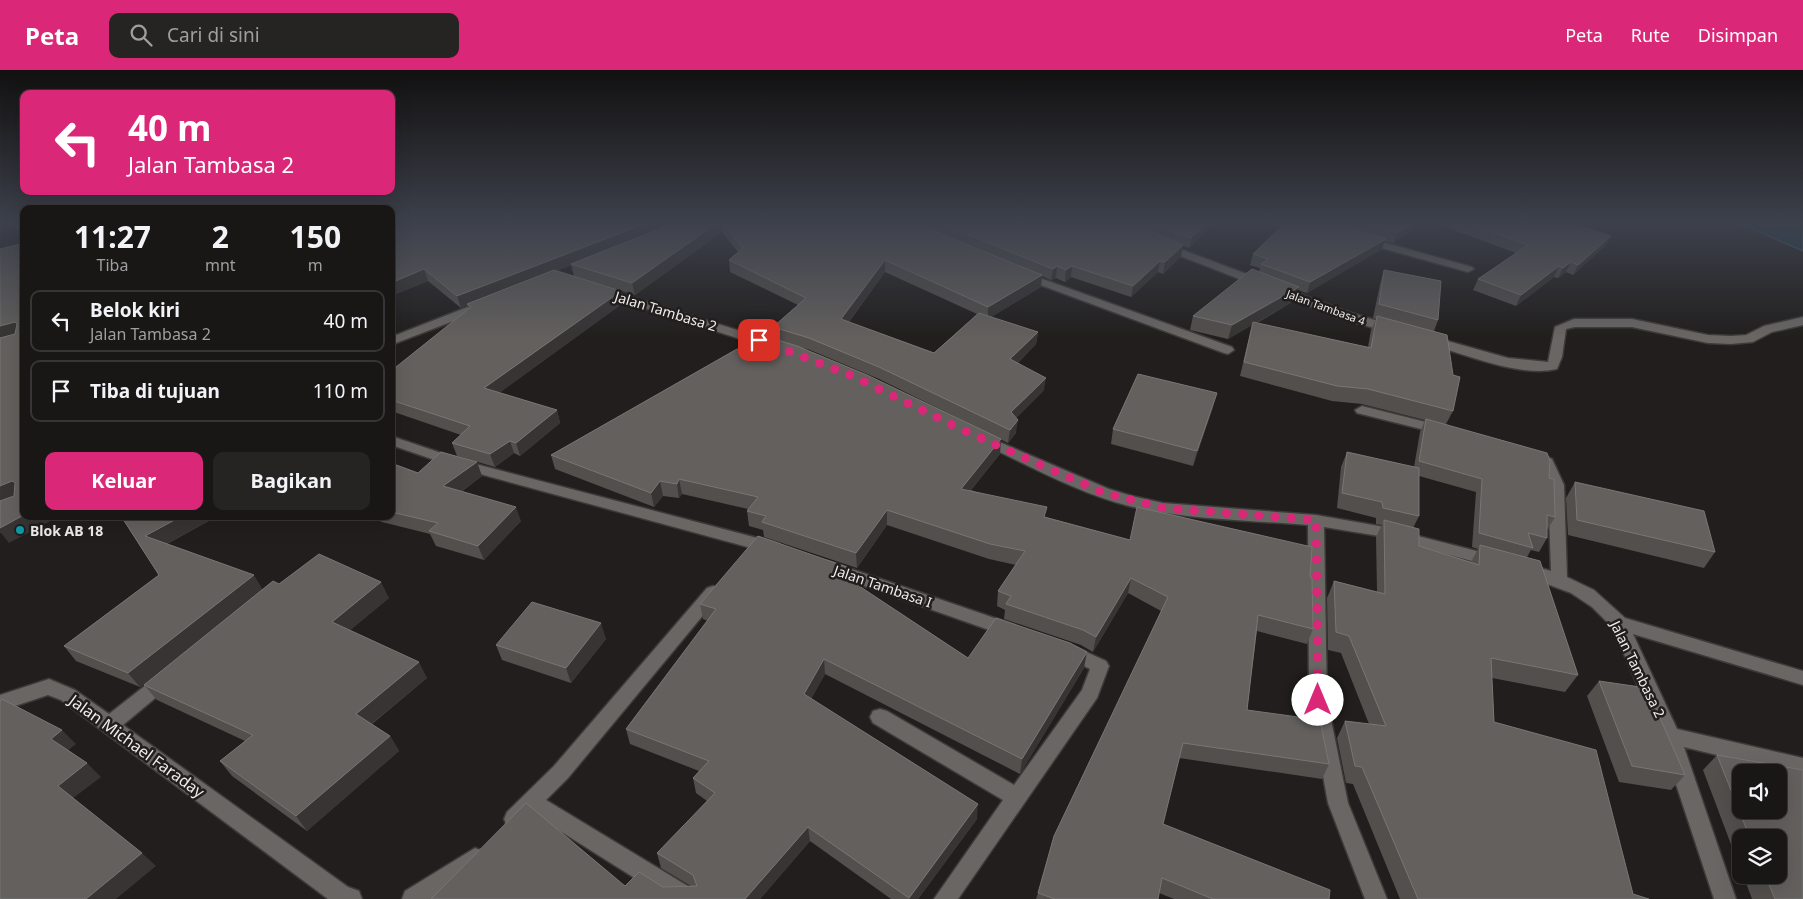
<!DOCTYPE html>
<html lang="id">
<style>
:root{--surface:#191616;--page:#262323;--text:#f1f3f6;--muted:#9f9fa1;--line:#373535;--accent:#db2777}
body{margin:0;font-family:"Noto Sans",sans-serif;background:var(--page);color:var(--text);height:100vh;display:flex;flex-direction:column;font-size:19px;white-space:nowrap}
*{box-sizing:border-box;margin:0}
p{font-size:16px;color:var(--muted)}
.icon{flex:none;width:28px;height:28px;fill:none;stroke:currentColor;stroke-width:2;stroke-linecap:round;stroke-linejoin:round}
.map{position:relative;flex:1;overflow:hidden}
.details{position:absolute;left:20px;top:135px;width:375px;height:315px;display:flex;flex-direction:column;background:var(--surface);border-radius:10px;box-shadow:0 5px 20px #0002,0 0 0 1px var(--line)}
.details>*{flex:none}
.guide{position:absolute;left:20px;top:20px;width:375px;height:105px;border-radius:10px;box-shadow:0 5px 20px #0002,0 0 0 1px var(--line);background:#db2777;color:#fff;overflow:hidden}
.tools{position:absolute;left:1732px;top:694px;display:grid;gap:10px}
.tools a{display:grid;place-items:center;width:55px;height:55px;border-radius:10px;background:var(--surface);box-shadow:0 5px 20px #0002,0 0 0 1px var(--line);font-size:25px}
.pin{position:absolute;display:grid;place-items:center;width:42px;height:42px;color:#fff;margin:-21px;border-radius:10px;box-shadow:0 2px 8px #0006}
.me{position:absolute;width:55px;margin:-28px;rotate:0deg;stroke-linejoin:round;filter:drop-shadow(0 0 4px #0008)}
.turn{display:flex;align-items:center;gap:18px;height:105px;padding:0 25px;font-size:22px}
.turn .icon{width:65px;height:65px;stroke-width:2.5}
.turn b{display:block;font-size:35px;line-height:42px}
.eta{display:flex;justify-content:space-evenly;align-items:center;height:85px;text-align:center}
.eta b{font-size:30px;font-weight:700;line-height:35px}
.primary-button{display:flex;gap:10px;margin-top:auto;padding:10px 25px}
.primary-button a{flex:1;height:58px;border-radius:10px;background:var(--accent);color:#fff;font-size:20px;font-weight:700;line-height:58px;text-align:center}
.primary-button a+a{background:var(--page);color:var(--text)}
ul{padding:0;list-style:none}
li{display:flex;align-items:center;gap:15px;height:62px;margin:0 10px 8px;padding:0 15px;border:2px solid var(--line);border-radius:10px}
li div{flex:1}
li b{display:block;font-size:19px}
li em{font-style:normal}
header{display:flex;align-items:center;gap:30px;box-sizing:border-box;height:70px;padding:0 25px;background:var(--accent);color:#fff}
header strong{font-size:24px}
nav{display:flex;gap:28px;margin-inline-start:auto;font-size:18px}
.search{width:350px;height:45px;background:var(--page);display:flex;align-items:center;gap:12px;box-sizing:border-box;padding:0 18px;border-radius:10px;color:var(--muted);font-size:19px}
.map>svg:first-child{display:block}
</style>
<header>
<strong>Peta</strong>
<div class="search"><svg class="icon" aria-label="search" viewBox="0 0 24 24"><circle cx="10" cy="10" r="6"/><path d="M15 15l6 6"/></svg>Cari di sini</div>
<nav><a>Peta</a><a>Rute</a><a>Disimpan</a></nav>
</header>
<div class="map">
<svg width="1803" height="829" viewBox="0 0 1803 829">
<rect width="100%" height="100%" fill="#211e1d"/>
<path fill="#0c3f4d" stroke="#50737d" d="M 1738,153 L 1803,153 L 1803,181 Z"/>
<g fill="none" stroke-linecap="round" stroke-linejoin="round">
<g stroke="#3d3a39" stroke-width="3">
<path id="minor" d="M 1364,167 L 1472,197 L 1474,199 L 1468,202 L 1360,172 L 1359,170 Z
M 1164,173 L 1345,241 L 1398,257 L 1400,260 L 1394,264 L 1337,247 L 1160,178 L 1159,176 Z
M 1023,202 L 1232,277 L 1234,280 L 1228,284 L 1224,283 L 1019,207 L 1017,205 Z
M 602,218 L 779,273 L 781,276 L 779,279 L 771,279 L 598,223 L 596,221 Z
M 483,231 L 487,232 L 487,238 L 391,275 L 391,267 Z
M 1803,247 L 1803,255 L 1772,262 L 1753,272 L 1731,274 L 1708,273 L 1632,257 L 1575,257 L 1566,259 L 1562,287 L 1557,299 C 1519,308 1462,283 1426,273 L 1424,270 L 1430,266 L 1508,288 L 1548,292 L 1555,257 L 1574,249 L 1632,249 L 1708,265 L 1731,266 L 1746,265 L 1764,256 Z
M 1362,336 L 1446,357 L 1448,360 L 1441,364 L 1357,343 L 1355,340 Z
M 983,365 L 1109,419 L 1132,426 L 1163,433 L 1316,445 L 1379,456 L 1500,487 L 1502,491 L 1500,495 L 1494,497 L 1379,466 L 1324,457 L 1327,630 L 1348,733 L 1387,829 L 1365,829 L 1328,733 L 1309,630 L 1308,455 C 1249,450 1187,450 1129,436 C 1077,423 1027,394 978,372 L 976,369 L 978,366 Z
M 391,366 L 468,392 L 773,472 L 779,474 L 781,478 L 779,482 L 773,484 L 458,398 L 391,375 Z
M 1535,382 L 1552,389 L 1564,415 L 1567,507 L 1594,520 L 1625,548 L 1803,601 L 1803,615 L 1633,564 L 1677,659 L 1803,688 L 1803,706 L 1684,677 L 1736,829 L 1714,829 L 1660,666 L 1612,557 L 1592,537 L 1571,523 L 1520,504 L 1518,500 L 1520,496 L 1526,494 L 1551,501 L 1548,415 L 1541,395 L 1528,387 Z
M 828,491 L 1015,555 L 1018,560 L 1015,565 L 1009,567 L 822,501 L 820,497 L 822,493 Z
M 713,516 L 719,518 L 721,522 L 719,526 L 568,708 L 546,730 L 696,821 L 699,829 L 668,829 L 533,744 L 521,756 L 514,758 L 507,756 L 504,749 L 507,742 L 554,696 L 707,518 Z
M 1069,574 L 1106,591 L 1109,596 L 1097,628 L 958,829 L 934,829 L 1003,730 L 873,653 L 870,647 L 873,641 L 880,639 L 887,641 L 1014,715 L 1082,620 L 1090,599 L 1063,586 L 1060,581 L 1063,576 Z
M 166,602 L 172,604 L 175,609 L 172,614 L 123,655 L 348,817 L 359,821 L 362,829 L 328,829 L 61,630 L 48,625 L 0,641 L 0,625 L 49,609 L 75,620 L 109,644 L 160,604 Z
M 475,778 L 483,781 L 486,788 L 483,795 L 435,829 L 402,829 L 405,821 Z"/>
</g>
<use href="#minor" fill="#696664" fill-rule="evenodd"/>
</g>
<path fill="#524f4d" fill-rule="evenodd" d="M 24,153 L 24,169 L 15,156 Z
M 391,153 L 1211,153 L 1210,158 L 1189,178 L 1183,176 L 1181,186 L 1163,204 L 1158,202 L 1131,227 L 1071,207 L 1065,212 L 1056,208 L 1051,210 L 1042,206 L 1041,217 L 991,247 L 1038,262 L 1036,274 L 1018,293 L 1044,320 L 1016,348 L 1016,363 L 1008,373 L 879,309 L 810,280 L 803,278 L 1000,384 L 971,420 L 1046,447 L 1130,470 L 1310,507 L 1313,559 L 1307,574 L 1257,561 L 1247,640 L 1329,694 L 1322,709 L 1179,688 L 1163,754 L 1329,829 L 1174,829 L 1159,823 L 1158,829 L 1036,829 L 1038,823 L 1161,541 L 1128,523 L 1093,582 L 1081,575 L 1004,549 L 1005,540 L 997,536 L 998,521 L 1016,495 L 989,489 L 887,455 L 857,498 L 764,467 L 763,460 L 749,456 L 747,441 L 748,439 L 682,424 L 679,428 L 663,426 L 654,437 L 555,399 L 551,385 L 742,281 L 774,268 L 773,257 L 798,235 L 730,202 L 729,190 L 738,182 L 722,162 L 635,225 L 574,206 L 571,195 L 556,201 L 623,233 L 499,323 L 557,340 L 560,353 L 520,386 L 514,383 L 495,397 L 457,386 L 452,373 L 461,365 L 391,341 L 391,301 L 469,239 L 467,235 L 461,238 L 428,211 L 391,226 ZM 885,202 L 977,244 L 934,283 L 849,252 Z
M 1285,153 L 1418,153 L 1406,165 L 1393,173 L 1385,171 L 1382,179 L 1307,223 L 1298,220 L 1295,230 L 1257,253 L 1368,277 L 1371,260 L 1376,249 L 1373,248 L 1380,214 L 1384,200 L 1438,250 L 1434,261 L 1453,341 L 1446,354 L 1549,408 L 1555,447 L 1547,460 L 1547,468 L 1539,482 L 1531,480 L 1527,487 L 1578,605 L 1565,622 L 1492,608 L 1494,652 L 1633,824 L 1649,829 L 1400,829 L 1353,714 L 1346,713 L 1337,668 L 1345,651 L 1369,654 L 1341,583 L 1328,580 L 1327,528 L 1334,511 L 1377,522 L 1376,467 L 1382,455 L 1376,454 L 1376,448 L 1337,438 L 1341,397 L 1347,382 L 1414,397 L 1420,362 L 1425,350 L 1362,334 L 1332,331 L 1240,306 L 1252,255 L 1228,269 L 1190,260 L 1193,246 L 1259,202 L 1260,198 L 1250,195 L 1253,184 ZM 1419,406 L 1476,422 L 1472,477 L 1478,479 L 1471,492 L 1419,476 L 1413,458 L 1419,446 Z
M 1435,153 L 1571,153 L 1611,166 L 1605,176 L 1573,205 L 1566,202 L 1558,208 L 1554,207 L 1516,236 L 1473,220 L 1478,209 L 1516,183 Z
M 1213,337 L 1193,396 L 1111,374 L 1113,359 Z
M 391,393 L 418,403 L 482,406 L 461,422 L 521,451 L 484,490 L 436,476 L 430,464 L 382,452 L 367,446 L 391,446 Z
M 1575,412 L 1715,482 L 1704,498 L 1568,465 L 1566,428 Z
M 121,446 L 216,447 L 167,474 L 263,520 L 279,514 L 389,528 L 350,560 L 427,608 L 372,654 L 390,666 L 399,681 L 307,761 L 232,706 L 220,691 L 245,671 L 157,630 L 144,615 L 249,531 L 140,617 L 76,591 L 64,576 L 159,505 Z
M 847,509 L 968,588 L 1084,598 L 1020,704 L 825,604 L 811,629 L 977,749 L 918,829 L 891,829 L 810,771 L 760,829 L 625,816 L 663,817 L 691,816 L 661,798 L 657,783 L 707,731 L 696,723 L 693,708 L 699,701 L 630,674 L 626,659 L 708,551 L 703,549 L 700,534 Z
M 606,569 L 571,613 L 502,590 L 496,575 Z
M 1599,611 L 1685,705 L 1671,720 L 1619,712 L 1587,626 Z
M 1717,685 L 1803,700 L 1803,829 L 1752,829 L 1743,805 L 1779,805 L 1779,768 L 1741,768 L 1741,801 L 1703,700 ZM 1741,702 L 1779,702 L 1779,740 L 1741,740 Z"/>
<path fill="#373433" d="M 647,153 L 678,153 L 571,194 L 571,195 L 468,235 L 467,234 L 467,235 L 461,238 L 457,226 Z
M 717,153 L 721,153 L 722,162 L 635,225 L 632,213 Z
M 1206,153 L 1211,153 L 1210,158 L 1189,178 L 1191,168 Z
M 1412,153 L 1418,153 L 1406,165 L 1393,173 L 1397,163 Z
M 1611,166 L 1605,176 L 1573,205 L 1578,195 Z
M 1386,169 L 1382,179 L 1307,223 L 1310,212 Z
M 1183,175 L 1181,186 L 1163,204 L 1165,192 Z
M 885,190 L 885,202 L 842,261 L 841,249 Z
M 1160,191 L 1158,202 L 1131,227 L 1133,216 Z
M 1571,192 L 1566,202 L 1558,208 L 1563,198 Z
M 1057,196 L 1056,208 L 1051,210 L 1053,199 Z
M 1072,196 L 1071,207 L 1065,212 L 1066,200 Z
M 1559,196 L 1554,207 L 1516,236 L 1521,225 Z
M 424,199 L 428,211 L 391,226 L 391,213 Z
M 1042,205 L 1041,217 L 988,249 L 988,237 Z
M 1299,217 L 1295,230 L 1228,269 L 1232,255 Z
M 621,221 L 623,233 L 488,331 L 484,318 Z
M 15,252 L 23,265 L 0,272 L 0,256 Z
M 1038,262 L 1036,274 L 1009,302 L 1010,289 Z
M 1046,308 L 1044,320 L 1009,355 L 1011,342 Z
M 1217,323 L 1213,337 L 1193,396 L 1197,381 Z
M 557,340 L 560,353 L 520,386 L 516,373 Z
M 1018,350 L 1016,363 L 1008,373 L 1010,360 Z
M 1001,369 L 1000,384 L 960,433 L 961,419 Z
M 510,371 L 514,383 L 495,397 L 490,384 Z
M 477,392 L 482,406 L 448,431 L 443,416 Z
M 679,409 L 682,424 L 679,428 L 677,414 Z
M 12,411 L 23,425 L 0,435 L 0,416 Z
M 660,411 L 663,426 L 654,437 L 651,423 Z
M 516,437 L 521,451 L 484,490 L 478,476 Z
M 887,440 L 887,455 L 857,498 L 856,483 Z
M 24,445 L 24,446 L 60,446 L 9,473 L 1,463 L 0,463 L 0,455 Z
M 182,446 L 215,446 L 216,447 L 155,480 L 145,466 Z
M 847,497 L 847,512 L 841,504 Z
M 254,505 L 263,520 L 140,617 L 128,603 Z
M 1131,508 L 1128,523 L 1093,582 L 1096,567 Z
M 381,512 L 389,528 L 341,568 L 332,552 Z
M 601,553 L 606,569 L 571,613 L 566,598 Z
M 1087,582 L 1084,598 L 1020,704 L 1022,689 Z
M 824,589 L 825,604 L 805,639 L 804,624 Z
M 419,592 L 427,608 L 365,659 L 356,644 Z
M 62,660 L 76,674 L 65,683 L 51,669 Z
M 390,666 L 399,681 L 307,761 L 296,746 Z
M 87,693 L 101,707 L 72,729 L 58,716 Z
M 978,734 L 977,749 L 918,829 L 909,829 Z
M 808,757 L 810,771 L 760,829 L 745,829 Z
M 142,783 L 156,796 L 116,829 L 86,829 Z"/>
<path fill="#63605e" stroke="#797674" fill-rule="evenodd" d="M 23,153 L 24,153 L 24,160 L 15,156 Z
M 391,153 L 647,153 L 457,226 L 424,199 L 391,213 Z
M 674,153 L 717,153 L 632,213 L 571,194 Z
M 722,153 L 913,153 L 1042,205 L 988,237 L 885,190 L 841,249 L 934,283 L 979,243 L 1038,262 L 1010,289 L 1046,308 L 1011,342 L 1018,350 L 1010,360 L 879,297 L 809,268 L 773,257 L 806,228 L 729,190 L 743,178 Z
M 939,153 L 1128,153 L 1183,175 L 1165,192 L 1160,191 L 1133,216 L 1072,196 L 1066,200 L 1057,196 L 1053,199 Z
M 1150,153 L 1206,153 L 1191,168 Z
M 1285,153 L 1333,153 L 1386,169 L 1310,212 L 1261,194 L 1268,189 L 1253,184 Z
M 1363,153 L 1412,153 L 1397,163 Z
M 1467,153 L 1571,153 L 1611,166 L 1578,195 L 1571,192 L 1563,198 L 1559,196 L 1521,225 L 1478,209 L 1528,175 Z
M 24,173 L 24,445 L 0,458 L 0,431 L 14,426 L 15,413 L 12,411 L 0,416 L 0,268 L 15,264 L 17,254 L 15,252 L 0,256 L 0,179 Z
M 1252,199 L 1299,217 L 1232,255 L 1193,246 Z
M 554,200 L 621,221 L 484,318 L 557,340 L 516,373 L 510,371 L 490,384 L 452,373 L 470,356 L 391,330 L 391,301 L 471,237 L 467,234 Z
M 1384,200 L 1441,211 L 1438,250 L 1379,234 Z
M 1377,246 L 1447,265 L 1453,305 L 1460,307 L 1453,341 L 1368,319 L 1337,316 L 1244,292 L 1253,252 L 1371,278 Z
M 762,265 L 797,276 L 867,305 L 1001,369 L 961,419 L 1047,437 L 1044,447 L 1130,470 L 1137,437 L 1312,477 L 1310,507 L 1312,508 L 1313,559 L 1258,545 L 1247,640 L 1320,650 L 1329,694 L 1183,673 L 1163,754 L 1330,820 L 1329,829 L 1213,829 L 1162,808 L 1158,829 L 1055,829 L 1038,823 L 1054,766 L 1168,527 L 1131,508 L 1096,567 L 1083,560 L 1006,534 L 1011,526 L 998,521 L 1025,481 L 990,474 L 887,440 L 856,483 L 762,452 L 766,446 L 747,441 L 758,427 L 679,409 L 677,414 L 660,411 L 651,423 L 551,385 L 737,279 L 742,281 Z
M 1138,304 L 1217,323 L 1197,381 L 1113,359 Z
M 1426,349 L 1547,383 L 1550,391 L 1549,408 L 1554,409 L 1555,447 L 1547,445 L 1547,468 L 1528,463 L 1533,478 L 1479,463 L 1482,409 L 1419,391 Z
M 441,382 L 477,392 L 443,416 L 516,437 L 478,476 L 429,461 L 438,453 L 391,442 L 391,393 L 418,403 Z
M 1347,382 L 1419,398 L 1419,446 L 1383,438 L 1382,432 L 1342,423 Z
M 1575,412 L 1704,441 L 1715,482 L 1577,450 Z
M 121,446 L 182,446 L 145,466 L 254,505 L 128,603 L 64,576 L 159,505 Z
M 1384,450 L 1419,459 L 1419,476 L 1479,495 L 1480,475 L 1540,491 L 1578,605 L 1491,588 L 1494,652 L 1596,680 L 1633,824 L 1649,829 L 1418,829 L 1362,697 L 1355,696 L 1345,651 L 1386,656 L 1349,566 L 1336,562 L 1334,511 L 1385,524 Z
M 758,466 L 847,497 L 841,504 L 968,588 L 996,548 L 1070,573 L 1087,582 L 1022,689 L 824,589 L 804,624 L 978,734 L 909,828 L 808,757 L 745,829 L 431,829 L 526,733 L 625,816 L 639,802 L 663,817 L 697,816 L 693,805 L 657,783 L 715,723 L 693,708 L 709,691 L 626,659 L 716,539 L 700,534 Z
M 319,484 L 381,512 L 332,552 L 419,592 L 356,644 L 390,666 L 296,746 L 220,691 L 253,665 L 144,615 L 273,511 L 279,514 Z
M 532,532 L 601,553 L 566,598 L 496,575 Z
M 1599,611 L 1647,618 L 1685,705 L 1632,696 Z
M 2,629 L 62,660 L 51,669 L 87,693 L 58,716 L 142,783 L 86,829 L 0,829 L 0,631 Z
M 1717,685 L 1803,700 L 1803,829 L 1775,829 L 1765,805 L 1779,805 L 1779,768 L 1750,768 ZM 1741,702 L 1779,702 L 1779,740 L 1741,740 Z"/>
<linearGradient id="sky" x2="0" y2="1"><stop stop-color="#121010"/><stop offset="0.57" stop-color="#3d414c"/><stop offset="1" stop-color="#3d414c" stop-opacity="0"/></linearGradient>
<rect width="1803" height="269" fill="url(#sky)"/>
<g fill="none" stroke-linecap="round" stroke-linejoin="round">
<path stroke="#db2777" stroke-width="9" stroke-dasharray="0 16.2" d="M 759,270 L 848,304 L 967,362 L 1104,423 L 1163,438 L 1316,450 L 1318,630"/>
</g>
<circle fill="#0f9aa8" stroke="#211e1d" stroke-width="2" cx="20" cy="460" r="5"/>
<g text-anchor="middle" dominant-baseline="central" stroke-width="5" stroke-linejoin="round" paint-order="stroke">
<g font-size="11" fill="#efedec" stroke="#211e1d">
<text transform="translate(1326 237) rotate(20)">Jalan Tambasa 4</text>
</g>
<g font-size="14" fill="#efedec" stroke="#211e1d">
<text transform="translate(666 241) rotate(17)">Jalan Tambasa 2</text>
<text transform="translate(883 516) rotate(19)">Jalan Tambasa I</text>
<text transform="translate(1638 599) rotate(64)">Jalan Tambasa 2</text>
</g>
<g font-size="14" font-weight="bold" fill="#efedec" stroke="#211e1d" text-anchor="start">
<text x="30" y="460">Blok AB 18</text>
</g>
<g font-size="16" fill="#efedec" stroke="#211e1d">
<text transform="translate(137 676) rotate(36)">Jalan Michael Faraday</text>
</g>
</g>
</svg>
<div class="tools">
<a><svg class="icon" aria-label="sound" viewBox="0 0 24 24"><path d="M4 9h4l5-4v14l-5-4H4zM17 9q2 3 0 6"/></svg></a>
<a><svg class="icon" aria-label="layers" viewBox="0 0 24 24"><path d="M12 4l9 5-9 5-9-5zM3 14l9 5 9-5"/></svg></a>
</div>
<div class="pin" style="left:759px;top:270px;background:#d93025"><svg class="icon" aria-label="arrive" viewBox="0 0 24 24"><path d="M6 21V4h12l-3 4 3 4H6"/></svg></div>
<svg class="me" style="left:1318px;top:630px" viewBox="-20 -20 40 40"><circle r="19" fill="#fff"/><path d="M0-13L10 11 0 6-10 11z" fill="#db2777"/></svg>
<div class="guide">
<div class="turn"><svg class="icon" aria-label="left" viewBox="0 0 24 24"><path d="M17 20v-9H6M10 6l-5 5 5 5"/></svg><div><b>40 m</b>Jalan Tambasa 2</div></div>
</div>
<section class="details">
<div class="eta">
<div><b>11:27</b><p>Tiba</p></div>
<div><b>2</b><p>mnt</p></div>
<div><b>150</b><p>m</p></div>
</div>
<ul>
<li><svg class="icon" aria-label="left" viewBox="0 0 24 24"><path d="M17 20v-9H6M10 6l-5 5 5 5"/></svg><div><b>Belok kiri</b><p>Jalan Tambasa 2</p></div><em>40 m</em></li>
<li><svg class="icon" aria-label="arrive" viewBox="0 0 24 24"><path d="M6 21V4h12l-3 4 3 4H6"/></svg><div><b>Tiba di tujuan</b></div><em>110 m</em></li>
</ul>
<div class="primary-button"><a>Keluar</a><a>Bagikan</a></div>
</section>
</div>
